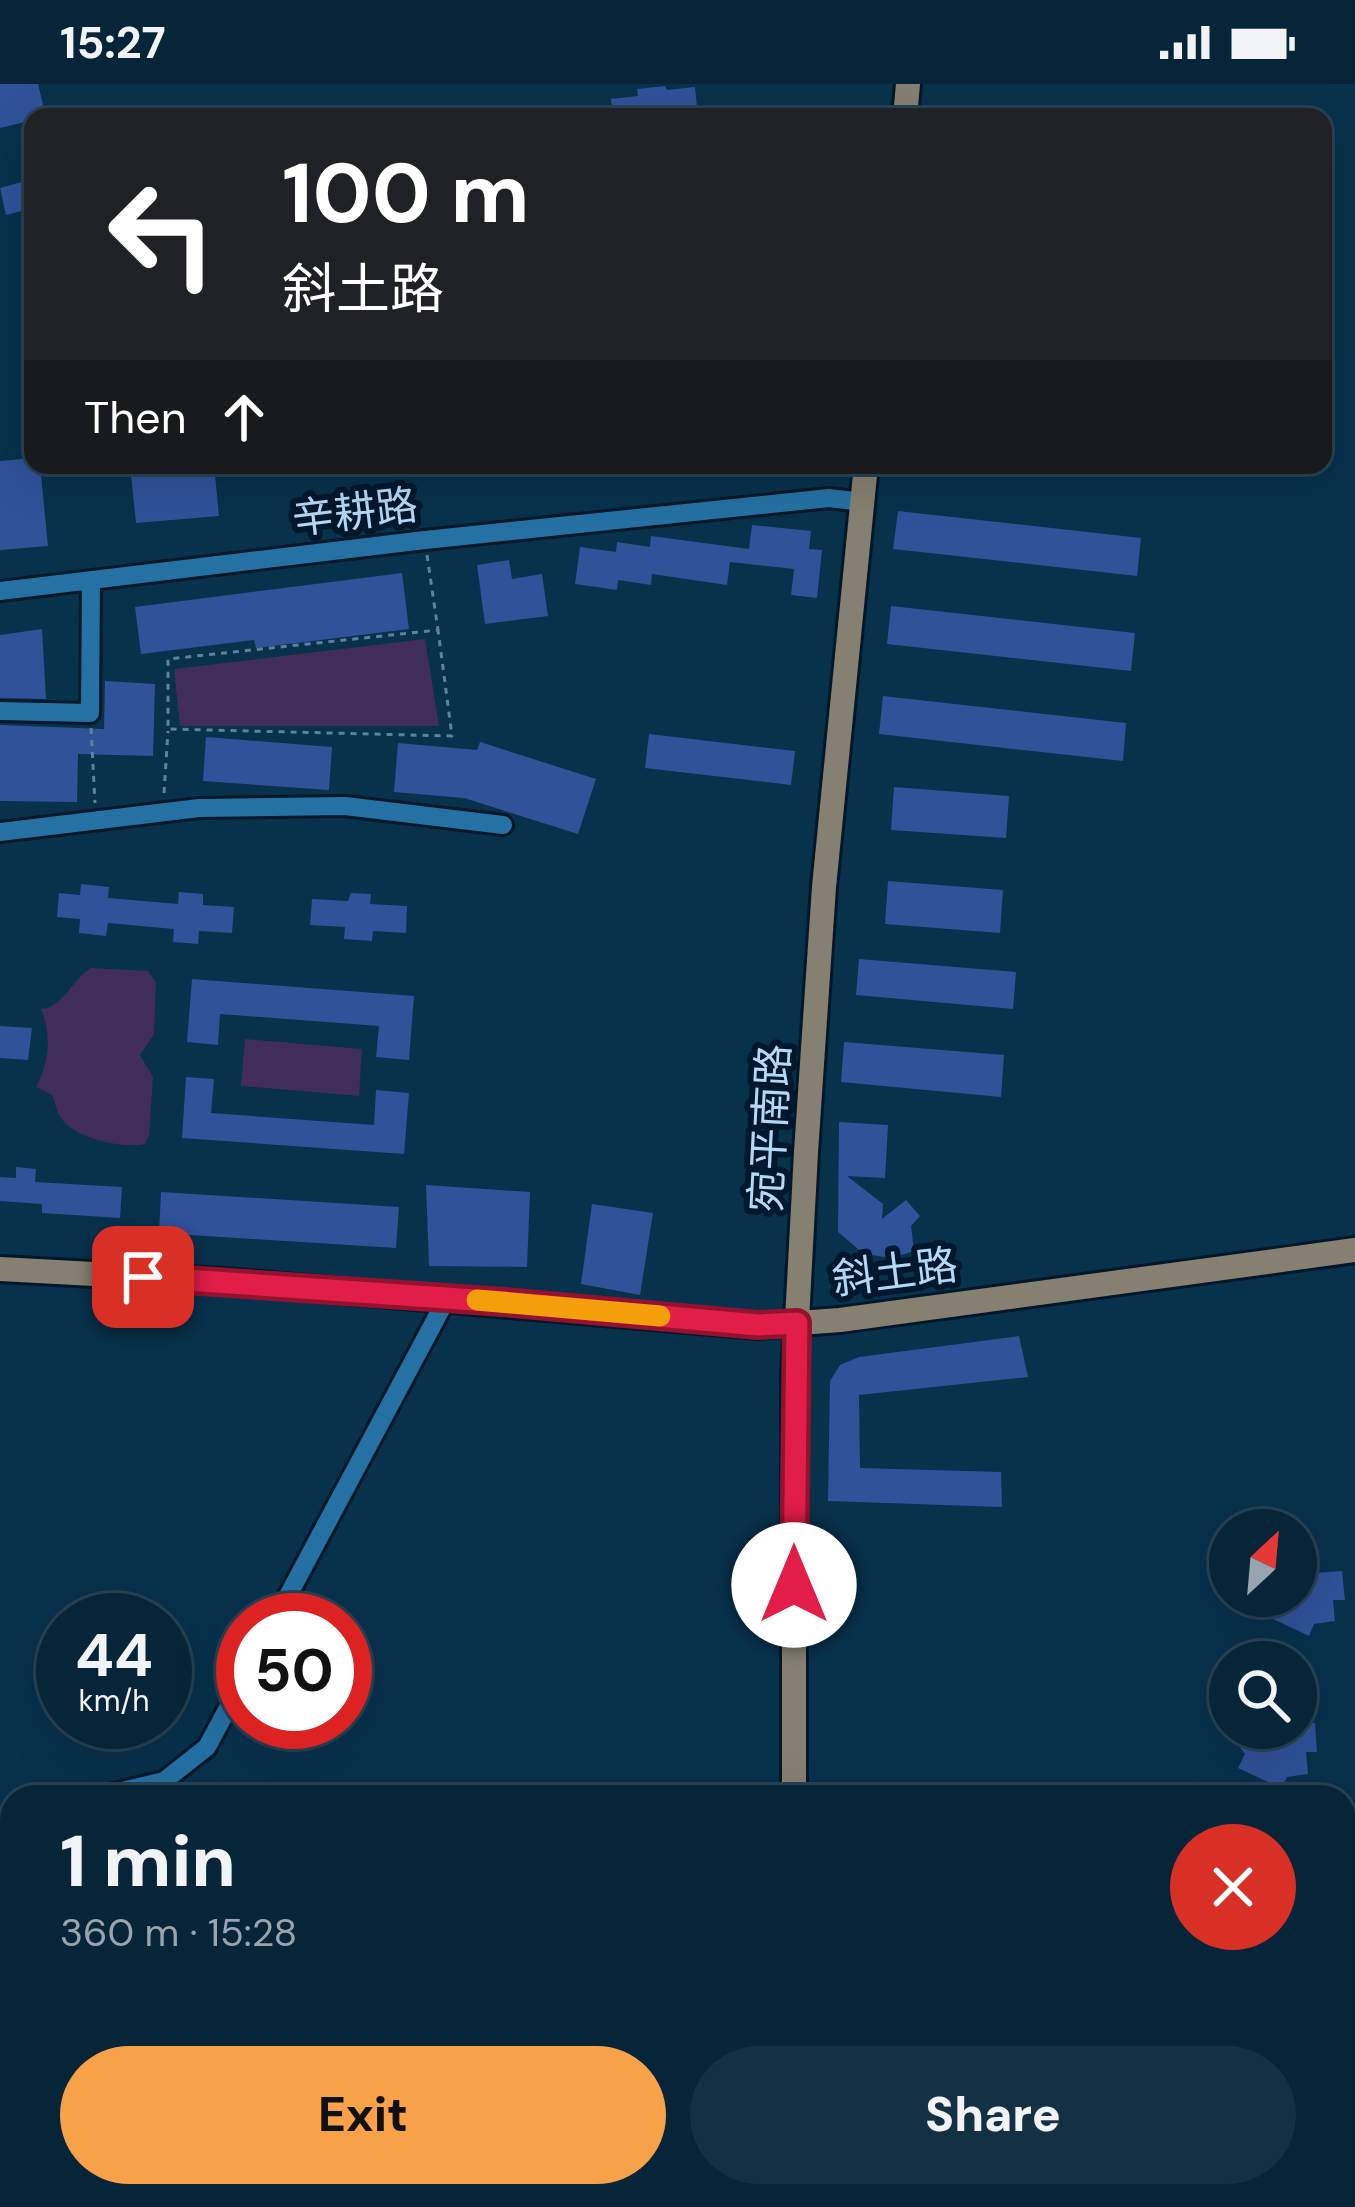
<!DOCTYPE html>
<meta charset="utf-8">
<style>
:root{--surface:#062539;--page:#143144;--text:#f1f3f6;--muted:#98a5ae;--line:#274253;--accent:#f7a149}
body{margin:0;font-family:"DM Sans","Noto Sans SC",sans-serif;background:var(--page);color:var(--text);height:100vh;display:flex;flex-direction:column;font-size:45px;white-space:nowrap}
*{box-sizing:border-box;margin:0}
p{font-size:39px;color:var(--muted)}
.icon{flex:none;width:66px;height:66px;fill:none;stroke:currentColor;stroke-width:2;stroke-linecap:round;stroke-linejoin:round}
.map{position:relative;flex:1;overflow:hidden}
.sheet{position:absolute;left:0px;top:1701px;width:1356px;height:423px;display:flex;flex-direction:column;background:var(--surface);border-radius:36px 36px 0 0;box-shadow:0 12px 48px #0002,0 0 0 3px var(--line)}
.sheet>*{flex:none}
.hud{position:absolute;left:24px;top:24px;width:1308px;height:366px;border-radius:24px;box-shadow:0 12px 48px #0002,0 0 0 3px var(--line);background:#202124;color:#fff;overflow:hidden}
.needle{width:78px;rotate:26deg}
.fabs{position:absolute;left:1209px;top:1425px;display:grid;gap:24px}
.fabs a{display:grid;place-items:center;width:108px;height:108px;border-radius:50%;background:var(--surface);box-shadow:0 12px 48px #0002,0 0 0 3px var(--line);font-size:60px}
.speed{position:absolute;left:36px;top:1509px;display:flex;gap:24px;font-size:60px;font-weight:700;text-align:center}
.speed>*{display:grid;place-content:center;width:156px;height:156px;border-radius:50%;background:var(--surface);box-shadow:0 12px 48px #0002,0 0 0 3px var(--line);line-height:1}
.speed small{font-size:30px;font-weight:400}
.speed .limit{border:18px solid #d22;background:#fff;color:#111}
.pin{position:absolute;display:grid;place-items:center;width:102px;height:102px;color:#fff;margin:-51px;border-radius:24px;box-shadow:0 6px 18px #0006}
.me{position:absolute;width:132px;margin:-66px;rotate:0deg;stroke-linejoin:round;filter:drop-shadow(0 0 9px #0008)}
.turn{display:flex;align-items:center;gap:42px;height:252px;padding:0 60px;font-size:54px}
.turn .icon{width:156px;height:156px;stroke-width:2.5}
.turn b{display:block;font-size:84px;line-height:102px}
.then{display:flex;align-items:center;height:114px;padding:0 60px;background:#0003;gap:24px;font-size:45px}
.round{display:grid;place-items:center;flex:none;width:126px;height:126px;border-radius:63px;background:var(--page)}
.headline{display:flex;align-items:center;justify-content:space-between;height:204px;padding:0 60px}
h1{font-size:72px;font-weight:800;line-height:90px}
.button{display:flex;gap:24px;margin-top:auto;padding:24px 60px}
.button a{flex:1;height:138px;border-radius:72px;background:var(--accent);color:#111;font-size:48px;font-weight:800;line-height:138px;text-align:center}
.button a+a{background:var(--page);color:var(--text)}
.status{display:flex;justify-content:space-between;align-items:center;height:84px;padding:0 60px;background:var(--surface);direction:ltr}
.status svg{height:33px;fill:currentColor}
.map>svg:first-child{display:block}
</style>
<div class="status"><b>15:27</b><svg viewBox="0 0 49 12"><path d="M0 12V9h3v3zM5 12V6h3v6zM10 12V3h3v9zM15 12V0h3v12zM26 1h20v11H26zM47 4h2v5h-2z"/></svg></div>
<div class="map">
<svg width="1355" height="2123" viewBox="0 0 1355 2123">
<rect width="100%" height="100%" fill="#08314c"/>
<path fill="#412d59" d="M 425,555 L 439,642 L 180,642 L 174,585 Z
M 91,884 L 148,887 L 156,898 L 154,950 L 140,971 L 153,993 L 149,1051 L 145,1060 C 125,1065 80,1055 65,1039 C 58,1032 55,1019 52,1011 L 36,1003 C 49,978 52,951 41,925 C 65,922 71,896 91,884 Z
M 245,955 L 362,965 L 359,1012 L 241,1002 Z
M 1129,2112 L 1255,2112 L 1252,2123 L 1179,2123 Z"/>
<path fill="#305299" d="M 0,0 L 38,0 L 46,33 L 0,44 Z
M 665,2 L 667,6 L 695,3 L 698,33 L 613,33 L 611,15 L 638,12 L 637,5 Z
M 33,95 L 33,124 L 6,131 L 0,104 Z
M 33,374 L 33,381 L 40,381 L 48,462 L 0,466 L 0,377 Z
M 130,381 L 214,381 L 219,432 L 136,439 Z
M 898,427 L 1141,454 L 1137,492 L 893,465 Z
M 752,441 L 811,447 L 809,465 L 822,466 L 817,514 L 791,511 L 794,485 L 730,478 L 727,501 L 652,490 L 651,501 L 618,496 L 617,506 L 575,500 L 580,463 L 616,468 L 617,458 L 650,463 L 651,452 L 749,465 Z
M 509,476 L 512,495 L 542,490 L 548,532 L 485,540 L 477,481 Z
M 402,489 L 409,545 L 256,564 L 254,556 L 141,570 L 135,523 Z
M 891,522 L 1135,549 L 1131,587 L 887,560 Z
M 42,545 L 46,615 L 0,614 L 0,551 Z
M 105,597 L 155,600 L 153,672 L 78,670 L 77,718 L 0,717 L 0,641 L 104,645 Z
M 883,612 L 1126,639 L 1123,677 L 879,650 Z
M 649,650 L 795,667 L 791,701 L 645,684 Z
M 206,653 L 332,663 L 329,706 L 203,697 Z
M 480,658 L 596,695 L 578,750 L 464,714 L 394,708 L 398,659 L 477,666 Z
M 894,703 L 1009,712 L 1006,754 L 891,746 Z
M 888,797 L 1003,806 L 1000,849 L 885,840 Z
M 81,800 L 109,803 L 108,814 L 178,820 L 179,808 L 203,810 L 203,821 L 234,823 L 232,849 L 199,847 L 198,860 L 173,858 L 174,845 L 108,839 L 106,852 L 79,849 L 80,835 L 57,833 L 59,809 L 80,811 Z
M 351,809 L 371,810 L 370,820 L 407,822 L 406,849 L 373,847 L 372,857 L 344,855 L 345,843 L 310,841 L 312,815 L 348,817 Z
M 859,875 L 1016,888 L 1013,925 L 856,911 Z
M 192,895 L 414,912 L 409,976 L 376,973 L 379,942 L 220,930 L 218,961 L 187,958 Z
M 0,942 L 32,944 L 28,976 L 0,974 Z
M 844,958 L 1004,971 L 1001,1013 L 841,998 Z
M 186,993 L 214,995 L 211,1029 L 374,1041 L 376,1006 L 409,1009 L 404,1070 L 182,1054 Z
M 839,1038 L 888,1041 L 885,1094 L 847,1092 L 883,1120 L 882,1135 L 906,1116 L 920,1132 L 911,1142 L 914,1167 L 892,1174 L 864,1170 L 838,1148 Z
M 16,1083 L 36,1085 L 35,1098 L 122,1103 L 120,1134 L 42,1129 L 42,1120 L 0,1117 L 0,1093 L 16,1094 Z
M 426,1101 L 530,1108 L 527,1183 L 429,1182 Z
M 161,1108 L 399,1123 L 396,1164 L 159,1149 Z
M 592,1120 L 653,1129 L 640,1211 L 581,1200 Z
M 1019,1252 L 1028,1293 L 859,1311 L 860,1384 L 1001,1388 L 1002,1423 L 828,1417 L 830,1297 L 840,1281 L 859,1273 Z
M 1296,1465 L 1315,1489 L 1342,1487 L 1345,1516 L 1333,1516 L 1335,1537 L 1314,1540 L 1309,1552 L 1265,1531 L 1275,1512 L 1296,1512 Z
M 1315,1639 L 1317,1668 L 1306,1668 L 1308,1690 L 1287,1693 L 1281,1704 L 1238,1684 L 1245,1670 L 1233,1654 L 1247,1644 L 1300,1644 L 1299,1641 Z"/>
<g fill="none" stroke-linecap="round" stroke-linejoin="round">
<g stroke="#021828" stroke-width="24">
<path id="minor" d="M 0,507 L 425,456 L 829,414 L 862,418
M 0,627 L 90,629 L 91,496
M 0,748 L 199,724 L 345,722 L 503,741
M 275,1536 L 447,1214
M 97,1713 L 164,1697 L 207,1663 L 243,1596
M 0,1736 L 12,1733
M 109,2123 L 110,2112"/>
</g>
<g stroke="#021828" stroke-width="30">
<path id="major" d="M 905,33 L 908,0
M 0,1185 L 224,1197 L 758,1242 L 840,1236 L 1355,1166
M 794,1713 L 794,1292 L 806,1068 L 824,803 L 866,381
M 784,2123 L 784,2112"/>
</g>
<path stroke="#5c829e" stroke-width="3" stroke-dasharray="6 6" stroke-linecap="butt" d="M 427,471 L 438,546 L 168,575 L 168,645 L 452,652 L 438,546
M 91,644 L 95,719
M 164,709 L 168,647"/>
<use href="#minor" stroke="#2571a4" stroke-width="18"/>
<use href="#major" stroke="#868072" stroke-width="24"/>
</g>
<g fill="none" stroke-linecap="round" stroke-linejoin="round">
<g stroke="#92132f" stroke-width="30">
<path id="route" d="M 143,1193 L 504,1218 L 758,1241 L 797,1239 L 794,1501"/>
</g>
<use href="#route" stroke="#e11d48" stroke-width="21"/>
<path stroke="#f59e0b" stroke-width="21" d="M 477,1216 L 660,1232"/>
</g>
<g text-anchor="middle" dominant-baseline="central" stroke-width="12" stroke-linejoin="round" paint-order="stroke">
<g font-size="42" fill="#b5d8f5" stroke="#00182d">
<text transform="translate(355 428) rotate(-7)">辛耕路</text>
<text transform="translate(770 1044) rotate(-87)">宛平南路</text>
<text transform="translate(895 1188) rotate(-7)">斜土路</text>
</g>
</g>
</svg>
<div class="fabs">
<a><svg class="needle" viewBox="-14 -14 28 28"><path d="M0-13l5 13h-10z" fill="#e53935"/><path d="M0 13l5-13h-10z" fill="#98a5ae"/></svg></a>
<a><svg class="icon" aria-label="search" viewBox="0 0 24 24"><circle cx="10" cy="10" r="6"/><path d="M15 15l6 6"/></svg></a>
</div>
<div class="speed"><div>44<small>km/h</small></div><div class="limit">50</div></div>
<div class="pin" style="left:143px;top:1193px;background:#d93025"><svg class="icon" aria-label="arrive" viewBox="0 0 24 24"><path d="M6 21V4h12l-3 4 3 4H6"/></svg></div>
<svg class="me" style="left:794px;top:1501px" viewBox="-20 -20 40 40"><circle r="19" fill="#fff"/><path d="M0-13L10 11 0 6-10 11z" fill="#e11d48"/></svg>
<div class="hud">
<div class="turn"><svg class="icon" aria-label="left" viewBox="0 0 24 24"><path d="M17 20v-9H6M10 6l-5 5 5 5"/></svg><div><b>100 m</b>斜土路</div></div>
<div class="then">Then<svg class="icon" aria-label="ahead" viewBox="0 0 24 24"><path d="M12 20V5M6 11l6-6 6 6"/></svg></div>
</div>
<section class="sheet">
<div class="headline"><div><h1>1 min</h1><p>360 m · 15:28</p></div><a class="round" style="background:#d93025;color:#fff"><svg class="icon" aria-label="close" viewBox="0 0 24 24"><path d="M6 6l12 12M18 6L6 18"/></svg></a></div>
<div class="button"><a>Exit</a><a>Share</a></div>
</section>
</div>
